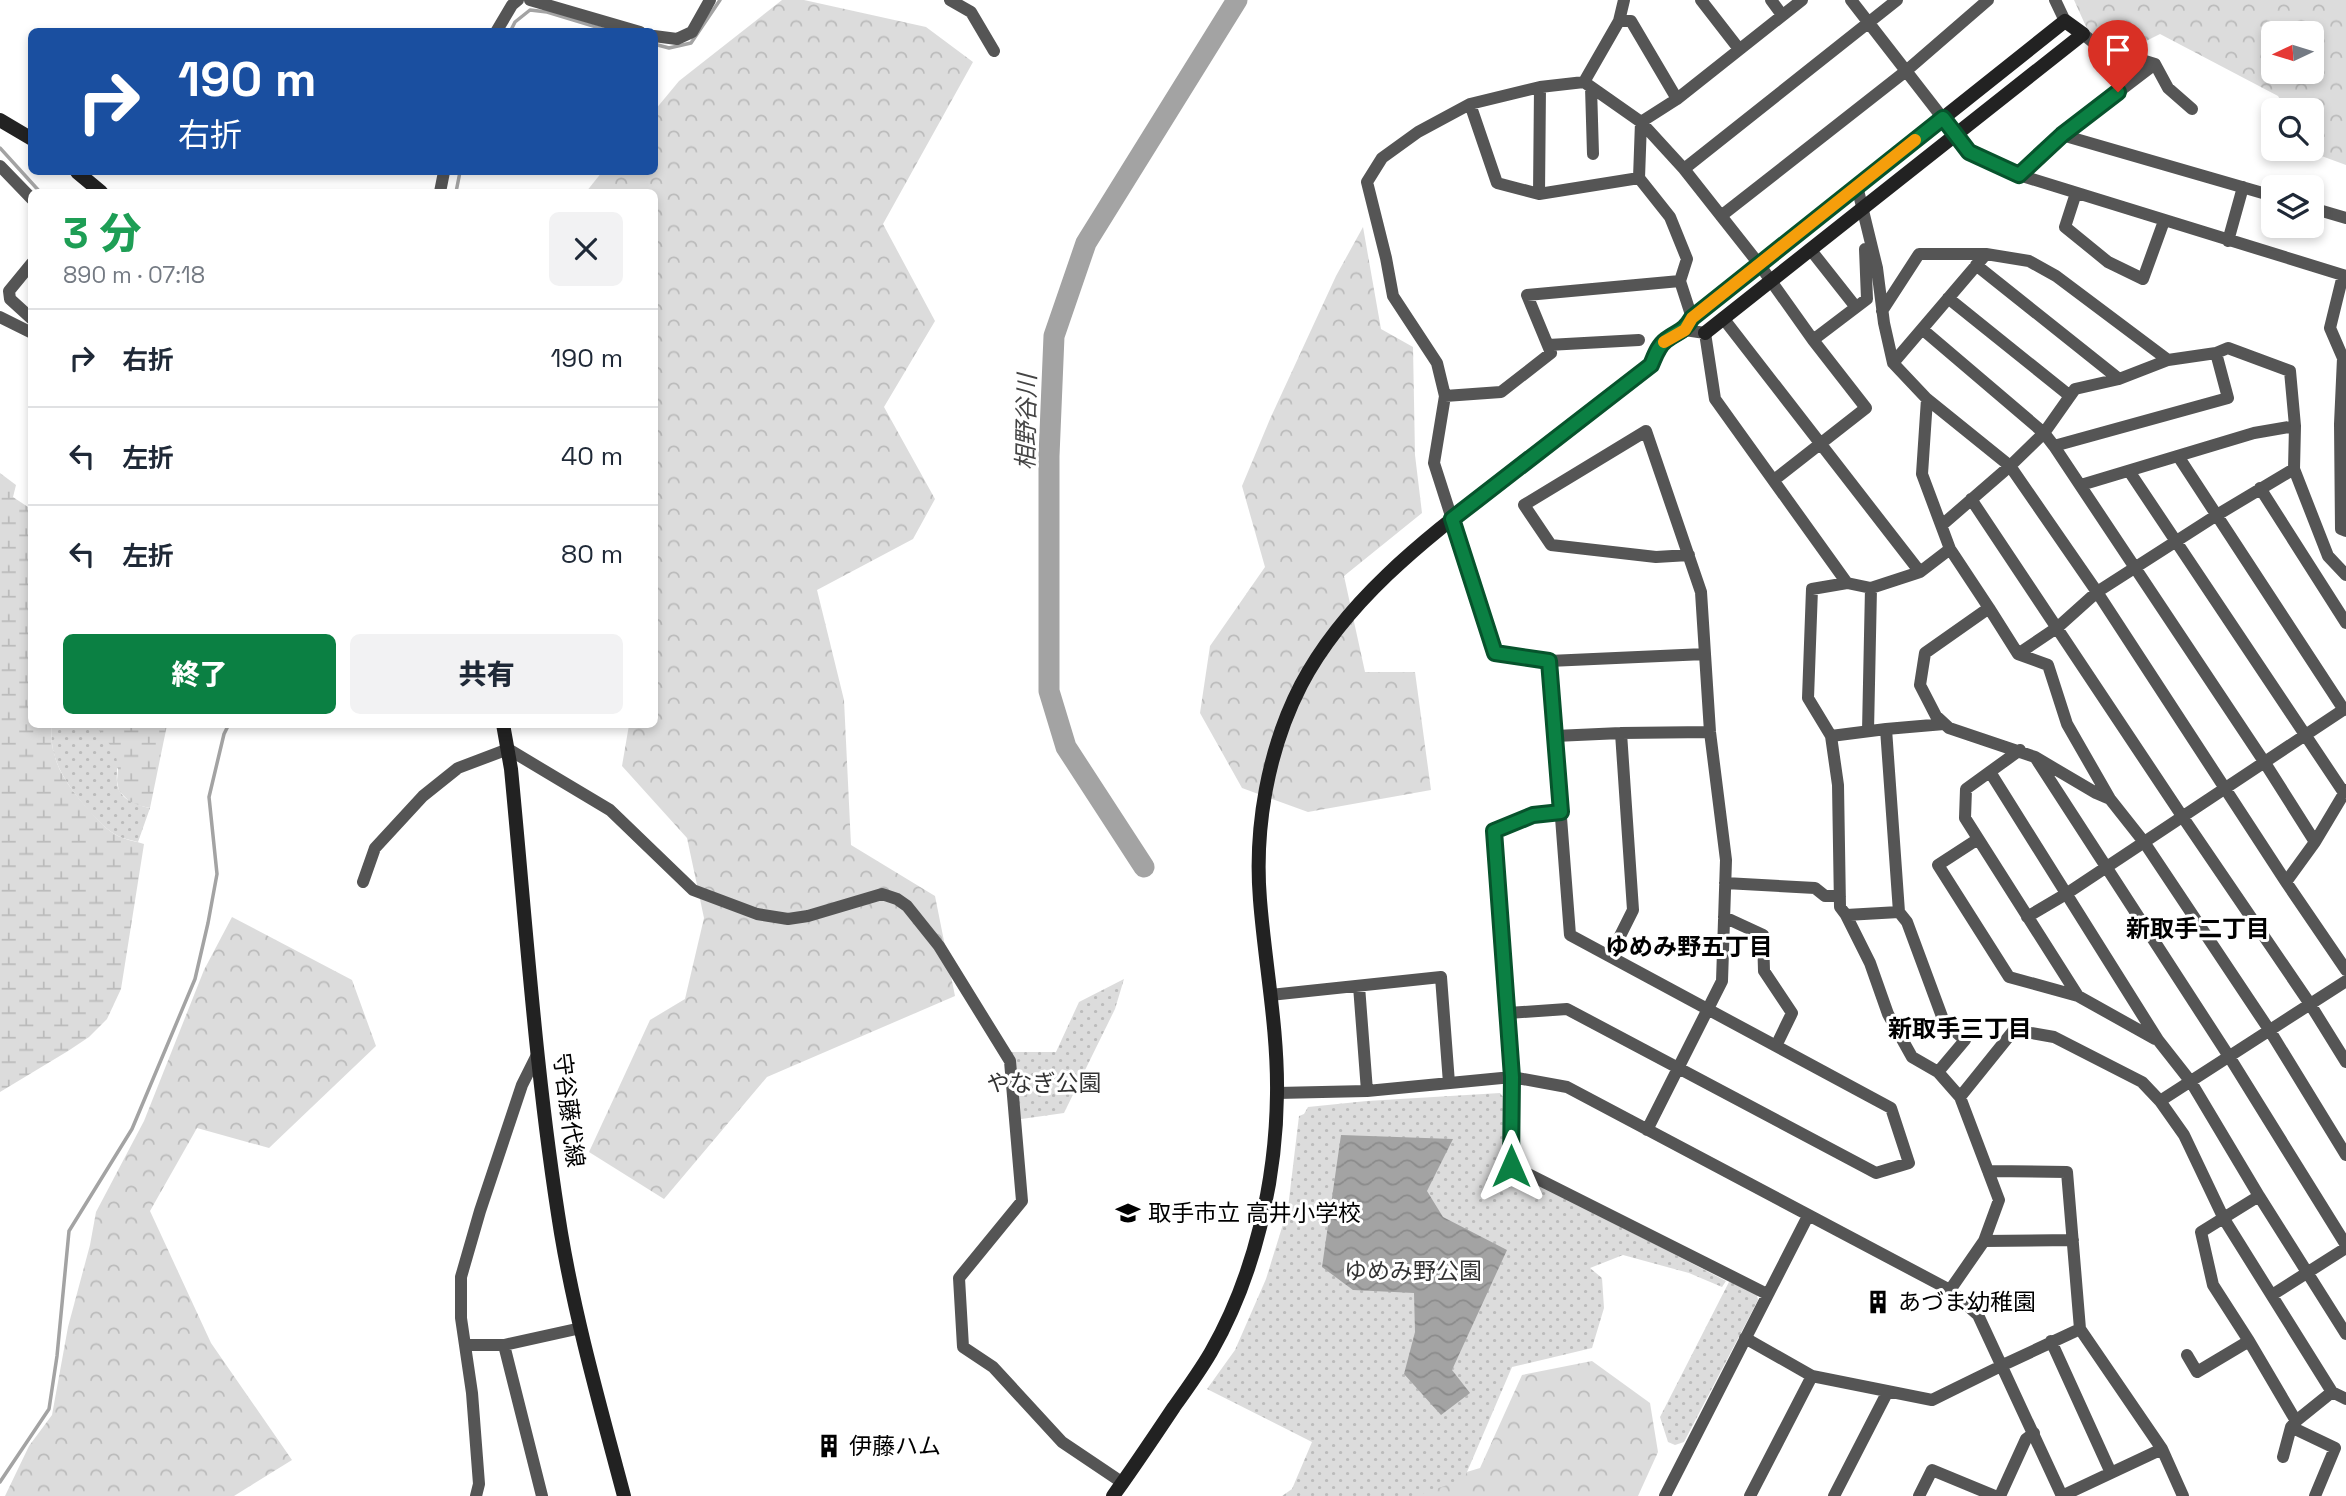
<!DOCTYPE html>
<html lang="ja">
<meta charset="utf-8">
<style>
:root{--surface:#fff;--page:#f2f2f3;--text:#1f2937;--muted:#747a83;--line:#e0e1e3;--accent:#0b8043}
body{margin:0;font-family:"Space Grotesk","Noto Sans JP",sans-serif;background:var(--page);color:var(--text);height:100vh;display:flex;flex-direction:column;font-size:26px;white-space:nowrap}
*{box-sizing:border-box;margin:0}
p{font-size:23px;color:var(--muted)}
.icon{flex:none;width:38px;height:38px;fill:none;stroke:currentColor;stroke-width:2;stroke-linecap:round;stroke-linejoin:round}
.map{position:relative;flex:1;overflow:hidden}
.drawer{position:absolute;left:28px;top:189px;width:630px;height:539px;display:flex;flex-direction:column;background:var(--surface);border-radius:10px;box-shadow:0 4px 10px #0003}
.drawer>*{flex:none}
.guide{position:absolute;left:28px;top:28px;width:630px;height:147px;border-radius:10px;box-shadow:0 4px 10px #0003;background:#1a4fa0;color:#fff;overflow:hidden}
.needle{width:46px;rotate:266deg}
.fabs{position:absolute;left:2261px;top:21px;display:grid;gap:14px}
.fabs a{display:grid;place-items:center;width:63px;height:63px;border-radius:10px;background:var(--surface);box-shadow:0 4px 10px #0003;font-size:35px}
.pin{position:absolute;display:grid;place-items:center;width:60px;height:60px;color:#fff;margin:-72px -30px;border-radius:50% 50% 50% 0;rotate:-45deg;box-shadow:0 0 7px #0007}
.pin .icon{rotate:45deg}
.me{position:absolute;width:77px;margin:-38px;rotate:0deg;stroke-linejoin:round;filter:drop-shadow(0 0 5px #0008)}
.turn{display:flex;align-items:center;gap:24px;height:147px;padding:0 35px;font-size:32px}
.turn .icon{width:91px;height:91px;stroke-width:2.5}
.turn b{display:block;font-size:49px;line-height:60px}
.round{display:grid;place-items:center;flex:none;width:74px;height:74px;border-radius:10px;background:var(--page)}
.overview{display:flex;align-items:center;justify-content:space-between;height:119px;padding:0 35px}
h1{font-size:42px;font-weight:800;line-height:52px;color:#1e9e55}
.cta{display:flex;gap:14px;margin-top:auto;padding:14px 35px}
.cta a{flex:1;height:80px;border-radius:10px;background:var(--accent);color:#fff;font-size:28px;font-weight:800;line-height:80px;text-align:center}
.cta a+a{background:var(--page);color:var(--text)}
ul{padding:0;list-style:none}
li{display:flex;align-items:center;gap:21px;height:98px;padding:0 35px;border-top:2px solid var(--line)}
li div{flex:1}
li b{display:block;font-size:26px}
li em{font-style:normal}
.map>svg:first-child{display:block}
</style>
<div class="map">
<svg width="2346" height="1496" viewBox="0 0 2346 1496">
<defs>
<pattern id="forest-crowns" width="20" height="18" patternUnits="userSpaceOnUse" patternTransform="scale(1.75)"><rect width="20" height="18" fill="#dcdcdc"/><path d="M2 6a3 3 0 1 1 6 0M12 15a3 3 0 1 1 6 0" fill="none" stroke="#bbb"/></pattern>
<pattern id="wetland-marsh" width="20" height="14" patternUnits="userSpaceOnUse" patternTransform="scale(1.75)"><rect width="20" height="14" fill="#dcdcdc"/><path d="M1 5h8M5 5V1M11 12h8M15 12V8" fill="none" stroke="#bbb"/></pattern>
<pattern id="park-dots" width="8" height="8" patternUnits="userSpaceOnUse" patternTransform="scale(1.75)"><rect width="8" height="8" fill="#dcdcdc"/><path d="M2 2h.1M6 6h.1" fill="none" stroke="#bbb" stroke-width="1.8" stroke-linecap="round"/></pattern>
<pattern id="water-waves" width="16" height="10" patternUnits="userSpaceOnUse" patternTransform="scale(1.75)"><rect width="16" height="10" fill="#a3a3a3"/><path d="M0 5q4-4 8 0t8 0" fill="none" stroke="#8b8b8b"/></pattern>
</defs>
<rect width="100%" height="100%" fill="#fff"/>
<path fill="url(#forest-crowns)" fill-rule="evenodd" d="M 782,0 L 804,0 L 926,27 L 973,62 L 883,224 L 935,321 L 884,407 L 935,499 L 913,539 L 817,590 L 844,700 L 851,845 L 935,896 L 955,996 L 767,1077 L 664,1199 L 589,1152 L 650,1020 L 685,999 L 704,918 L 687,838 L 622,766 L 629,725 L 654,724 L 654,192 L 586,192 L 602,172 L 654,172 L 655,110 L 679,81 Z
M 2074,0 L 2346,0 L 2346,165 L 2308,151 L 2307,149 L 2312,149 L 2312,110 L 2286,110 L 2278,96 L 2160,34 L 2132,48 L 2093,42 ZM 2273,33 L 2312,33 L 2312,72 L 2273,72 Z
M 1363,227 L 1381,329 L 1413,347 L 1415,455 L 1422,513 L 1344,576 L 1365,672 L 1415,672 L 1431,790 L 1308,812 L 1242,788 L 1200,713 L 1210,646 L 1265,567 L 1242,486 L 1270,419 L 1336,276 Z
M 232,917 L 352,980 L 376,1046 L 269,1148 L 197,1128 L 150,1211 L 211,1343 L 292,1460 L 234,1496 L 5,1496 L 29,1446 L 52,1415 L 68,1327 L 90,1245 L 96,1212 L 144,1121 L 204,970 Z
M 1592,1361 L 1650,1403 L 1658,1452 L 1638,1496 L 1387,1496 L 1480,1468 L 1522,1375 Z"/>
<path fill="url(#wetland-marsh)" d="M 0,473 L 16,485 L 13,497 L 31,509 L 32,724 L 52,725 C 48,760 67,786 90,811 C 98,820 106,830 118,836 C 126,840 135,841 144,844 L 121,989 L 107,1019 L 89,1037 L 68,1051 L 0,1092 Z
M 95,725 L 167,725 L 150,808 L 132,804 L 119,791 L 117,781 L 118,769 Z"/>
<path fill="url(#park-dots)" d="M 52,725 L 95,725 C 101,734 110,743 115,753 C 119,764 116,772 117,782 C 118,799 136,805 150,808 L 138,842 C 132,840 124,839 118,836 C 106,830 98,820 89,811 C 67,785 48,760 52,725 Z
M 1124,979 L 1115,1009 L 1064,1113 L 1015,1120 L 1006,1052 L 1056,1052 L 1079,1002 Z
M 1500,1093 L 1504,1098 L 1509,1169 L 1726,1281 L 1722,1287 L 1689,1273 L 1623,1255 L 1590,1268 L 1602,1278 L 1604,1308 L 1592,1348 L 1512,1367 L 1464,1479 L 1416,1496 L 1282,1496 L 1292,1489 L 1312,1442 L 1207,1389 L 1235,1350 L 1266,1279 L 1288,1208 L 1299,1116 L 1304,1114 L 1308,1107 L 1367,1101 Z
M 1730,1280 L 1757,1295 L 1758,1300 L 1684,1442 L 1675,1445 L 1668,1442 L 1660,1417 Z"/>
<path fill="url(#water-waves)" d="M 1341,1135 L 1453,1139 L 1427,1191 L 1443,1217 L 1507,1250 L 1452,1370 L 1470,1393 L 1441,1415 L 1404,1374 L 1415,1332 L 1414,1293 L 1353,1290 L 1322,1267 Z"/>
<g fill="none" stroke-linecap="round" stroke-linejoin="round">
<path stroke="#a3a3a3" stroke-width="3.5" d="M 510,32 L 515,22 L 530,10 L 547,12 L 613,32
M 654,44 L 669,48 L 691,43 L 720,0
M 0,148 L 40,192
M 456,192 L 460,172
M 0,1482 L 49,1409 L 57,1356 L 69,1231 L 132,1129 L 195,979 L 208,923 L 217,874 L 209,797 L 224,734 L 229,724"/>
<path stroke="#a3a3a3" stroke-width="21" d="M 1144,867 L 1066,747 L 1049,691 L 1049,456 L 1054,336 L 1086,243 L 1237,0"/>
<path stroke="#555" stroke-width="12" d="M 530,0 L 640,32
M 950,0 L 971,12 L 994,51
M 1624,0 L 1619,21 L 1584,82 L 1540,87 L 1470,104 L 1418,132 L 1382,158 L 1367,182 L 1386,258 L 1393,296 L 1437,363 L 1445,396 L 1434,463 L 1495,653 L 1549,661 L 1705,654
M 1701,0 L 1739,49
M 1771,0 L 1782,15
M 1802,0 L 1677,99 L 1641,122 L 1639,178 L 1670,217 L 1687,259 L 1680,281 L 1692,318 L 1685,330 L 1705,333 L 1715,399 L 1847,583
M 1851,0 L 1969,152 L 2019,175 L 2346,276
M 2055,0 L 2065,21
M 1619,21 L 1631,21 L 1677,99
M 496,32 L 512,5 L 518,0
M 2083,34 L 2099,47 L 2155,64
M 654,36 L 677,39 L 692,32 L 710,0
M 1584,82 L 1641,122 L 1684,169 L 1759,264 L 1813,340 L 1866,408 L 1774,480
M 1591,87 L 1593,154
M 1470,104 L 1497,183 L 1539,194 L 1639,178
M 2062,135 L 2273,196
M 0,166 L 32,199
M 1684,169 L 1897,0
M 2019,175 L 2062,135 L 2155,64 L 2168,88 L 2192,109
M 1857,186 L 1877,268 L 1884,323 L 1893,363 L 1927,399 L 2010,466 L 2097,592 L 2286,882 L 2346,970
M 440,192 L 444,172
M 2076,193 L 2065,227 L 2108,262 L 2143,279 L 2164,221
M 1539,194 L 1540,87
M 2312,208 L 2346,218
M 1721,216 L 1906,71 L 1988,0
M 2228,241 L 2243,187
M 1810,249 L 1855,306
M 32,263 L 9,291 L 10,299 L 32,319
M 1976,265 L 2119,379
M 2343,275 L 2330,328 L 2343,358 L 2340,424 L 2341,529 L 2346,531
M 1948,298 L 2070,396
M 1882,311 L 1919,254 L 1986,254
M 0,317 L 32,333
M 1723,318 L 1920,572
M 1922,329 L 2044,433 L 2054,446 L 2265,763 L 2315,842
M 1813,340 L 1867,299 L 1865,249
M 1548,345 L 1639,340
M 1893,363 L 1986,254 L 2029,261 L 2056,276 L 2168,360
M 1445,396 L 1501,392 L 1551,353 L 1527,295 L 1680,281
M 1927,399 L 1922,474 L 1950,549 L 1989,608 L 1925,653 L 1920,685 L 1936,716 L 1949,728 L 2035,757 L 2096,793 L 2110,799
M 2054,446 L 2228,398 L 2216,353
M 2178,456 L 2344,710
M 2129,471 L 2344,793
M 2081,485 L 2254,433 L 2295,426
M 2260,488 L 2346,623
M 1971,499 L 2182,816 L 2310,1004 L 2346,1062
M 1942,525 L 2010,466 L 2044,433 L 2075,389 L 2119,379 L 2168,360 L 2216,353 L 2228,348 L 2290,371 L 2295,426 L 2294,469 L 2328,556 L 2346,575
M 1989,608 L 2018,654 L 2058,627 L 2097,592 L 2217,515 L 2294,469
M 2018,654 L 2048,665 L 2067,724 L 2110,799 L 2144,842 L 2270,1031 L 2346,1155
M 1886,729 L 1944,724
M 1868,731 L 1871,588
M 1555,736 L 1621,733 L 1710,732
M 1831,736 L 1886,729 L 1899,912
M 2020,750 L 1966,789 L 1965,818 L 2078,996
M 2035,757 L 2230,1058 L 2346,1245
M 1990,772 L 2158,1040 L 2191,1082 L 2259,1196 L 2346,1334
M 1561,812 L 1533,815 L 1494,831 L 1512,1077 L 1512,1166 L 1767,1294
M 1978,839 L 1938,865 L 2009,977 L 2078,996 L 2155,1039
M 363,882 L 375,848 L 423,796 L 458,768 L 508,749 L 610,810 L 693,890 L 757,914 L 788,919 L 808,916 L 882,894 L 897,899 L 907,906 L 939,946 L 1010,1061 L 1022,1201 L 959,1278 L 963,1347 L 993,1367 L 1062,1442 L 1123,1483
M 2286,882 L 2315,842 L 2346,790
M 1725,883 L 1815,888 L 1825,896 L 1840,896
M 1846,915 L 1899,912 L 1907,922 L 1944,1022 L 1965,1040 L 1938,1072
M 1724,917 L 1763,935 L 1764,971 L 1792,1013 L 1776,1046
M 2027,917 L 2066,894 L 2346,708
M 1610,956 L 1633,910 L 1621,733
M 1359,986 L 1367,1091
M 1270,995 L 1441,977 L 1449,1083
M 1508,1013 L 1567,1009 L 1876,1173 L 1909,1163 L 1891,1108 L 1570,935 L 1549,661
M 1277,1093 L 1367,1091 L 1512,1077 L 1567,1087 L 1950,1290 L 1978,1315 L 2062,1496 L 2162,1449 L 2080,1329 L 2003,1365 L 1995,1369 L 1932,1400 L 1812,1376 L 1745,1338
M 1960,1097 L 2014,1030 L 2054,1037 L 2142,1082 L 2160,1101 L 2184,1135 L 2224,1219 L 2332,1392
M 2160,1101 L 2346,981
M 1647,1130 L 1722,981 L 1726,860 L 1710,732 L 1701,592 L 1646,431 L 1524,505 L 1551,545 L 1656,557 L 1689,555
M 1988,1171 L 2067,1172 L 2080,1329
M 1984,1241 L 2073,1240
M 1950,1290 L 1984,1241 L 1999,1200 L 1960,1097 L 1938,1072 L 1912,1057 L 1888,1014 L 1870,963 L 1846,915 L 1840,907 L 1838,785 L 1831,736 L 1808,698 L 1812,589 L 1847,583 L 1871,588 L 1920,572 L 1950,549
M 2272,1295 L 2346,1248
M 2051,1341 L 2111,1473
M 2249,1341 L 2296,1421
M 465,1345 L 504,1345 L 581,1328
M 504,1345 L 542,1496
M 2187,1355 L 2197,1372 L 2249,1341 L 2213,1285 L 2201,1232 L 2259,1196
M 2291,1427 L 2335,1448 L 2315,1496
M 2162,1449 L 2183,1496
M 2283,1457 L 2291,1427 L 2296,1421 L 2332,1392 L 2346,1399
M 476,1496 L 479,1484 L 472,1393 L 461,1318 L 461,1277 L 480,1211 L 522,1085 L 538,1053
M 1665,1496 L 1808,1216
M 1750,1496 L 1812,1376
M 1834,1496 L 1888,1391
M 1919,1496 L 1932,1470 L 1995,1496
M 2000,1496 L 2026,1439 L 2034,1433"/>
<path stroke="#222" stroke-width="14" d="M 0,120 L 32,139
M 77,172 L 101,192
M 1692,318 L 2065,21 L 2083,34 L 1705,333
M 503,724 L 511,769 C 526,924 536,1080 561,1233 C 576,1322 601,1409 624,1496
M 1113,1496 C 1134,1467 1154,1437 1174,1407 C 1187,1389 1200,1371 1211,1352 C 1255,1275 1276,1181 1277,1094 C 1278,1029 1265,964 1260,900 C 1254,828 1268,749 1301,685 C 1346,599 1427,538 1502,480 C 1551,442 1601,403 1651,365 C 1660,344 1665,341 1685,330"/>
</g>
<g fill="none" stroke-linecap="round" stroke-linejoin="round">
<g stroke="#07532c" stroke-width="18">
<path id="route" d="M 1511,1166 L 1512,1077 L 1494,831 L 1533,815 L 1561,812 L 1549,661 L 1495,653 L 1452,519 L 1651,365 C 1655,356 1658,346 1666,340 C 1679,330 1683,333 1692,318 L 1943,118 L 1969,152 L 2019,175 L 2062,135 L 2118,92"/>
</g>
<use href="#route" stroke="#0b8043" stroke-width="12"/>
<path stroke="#f59e0b" stroke-width="12" d="M 1664,342 L 1685,330 L 1692,318 L 1915,140"/>
</g>
<defs>
<g id="school-bare" transform="scale(1.89)"><path d="M0-5L7-2L0 1L-7-2ZM-4 1L0 2.5L4 1V4Q0 6-4 4Z" fill="#000" stroke="#fff" stroke-width="2.5" paint-order="stroke"/></g>
<g id="building-bare" transform="scale(1.89)"><path d="M-4-6H4V6H1V3H-1V6H-4ZM-2.5-4.3h1.7v1.8h-1.7ZM.8-4.3h1.7v1.8H.8ZM-2.5-1h1.7V.8h-1.7ZM.8-1h1.7V.8H.8Z" fill="#000" stroke="#fff" stroke-width="2.5" paint-order="stroke"/></g>
</defs>
<g fill-rule="evenodd">
<use href="#school-bare" x="1128" y="1213"/>
<use href="#building-bare" x="1878" y="1302"/>
<use href="#building-bare" x="829" y="1446"/>
</g>
<g text-anchor="middle" dominant-baseline="central" stroke-width="6" stroke-linejoin="round" paint-order="stroke">
<g font-size="23" fill="#333" stroke="#fff">
<text x="1044" y="1083">やなぎ公園</text>
<text x="1413" y="1271">ゆめみ野公園</text>
</g>
<g font-size="23" fill="#000" stroke="#fff">
<text transform="translate(569 1110) rotate(83)">守谷藤代線</text>
</g>
<g font-size="23" fill="#000" stroke="#fff" text-anchor="start">
<text x="1148" y="1213">取手市立 高井小学校</text>
<text x="1898" y="1302">あづま幼稚園</text>
<text x="849" y="1446">伊藤ハム</text>
</g>
<g font-size="24" font-style="italic" fill="#444" stroke="#fff">
<text transform="translate(1026 422) rotate(-89)">相野谷川</text>
</g>
<g font-size="24" font-weight="bold" fill="#000" stroke="#fff">
<text x="2198" y="928">新取手二丁目</text>
<text x="1689" y="946">ゆめみ野五丁目</text>
<text x="1960" y="1028">新取手三丁目</text>
</g>
</g>
</svg>
<div class="fabs">
<a><svg class="needle" viewBox="-14 -14 28 28"><path d="M0-13l5 13h-10z" fill="#e53935"/><path d="M0 13l5-13h-10z" fill="#747a83"/></svg></a>
<a><svg class="icon" aria-label="search" viewBox="0 0 24 24"><circle cx="10" cy="10" r="6"/><path d="M15 15l6 6"/></svg></a>
<a><svg class="icon" aria-label="layers" viewBox="0 0 24 24"><path d="M12 4l9 5-9 5-9-5zM3 14l9 5 9-5"/></svg></a>
</div>
<div class="pin" style="left:2118px;top:92px;background:#d93025"><svg class="icon" aria-label="arrive" viewBox="0 0 24 24"><path d="M6 21V4h12l-3 4 3 4H6"/></svg></div>
<svg class="me" style="left:1511px;top:1166px" viewBox="-20 -20 40 40"><path d="M0-17L14 15 0 8-14 15z" fill="#0b8043" stroke="#fff" stroke-width="4"/></svg>
<div class="guide">
<div class="turn"><svg class="icon" aria-label="right" viewBox="0 0 24 24"><path d="M7 20v-9h11M14 6l5 5-5 5"/></svg><div><b>190 m</b>右折</div></div>
</div>
<section class="drawer">
<div class="overview"><div><h1>3 分</h1><p>890 m · 07:18</p></div><a class="round"><svg class="icon" aria-label="close" viewBox="0 0 24 24"><path d="M6 6l12 12M18 6L6 18"/></svg></a></div>
<ul>
<li><svg class="icon" aria-label="right" viewBox="0 0 24 24"><path d="M7 20v-9h11M14 6l5 5-5 5"/></svg><div><b>右折</b></div><em>190 m</em></li>
<li><svg class="icon" aria-label="left" viewBox="0 0 24 24"><path d="M17 20v-9H6M10 6l-5 5 5 5"/></svg><div><b>左折</b></div><em>40 m</em></li>
<li><svg class="icon" aria-label="left" viewBox="0 0 24 24"><path d="M17 20v-9H6M10 6l-5 5 5 5"/></svg><div><b>左折</b></div><em>80 m</em></li>
</ul>
<div class="cta"><a>終了</a><a>共有</a></div>
</section>
</div>
